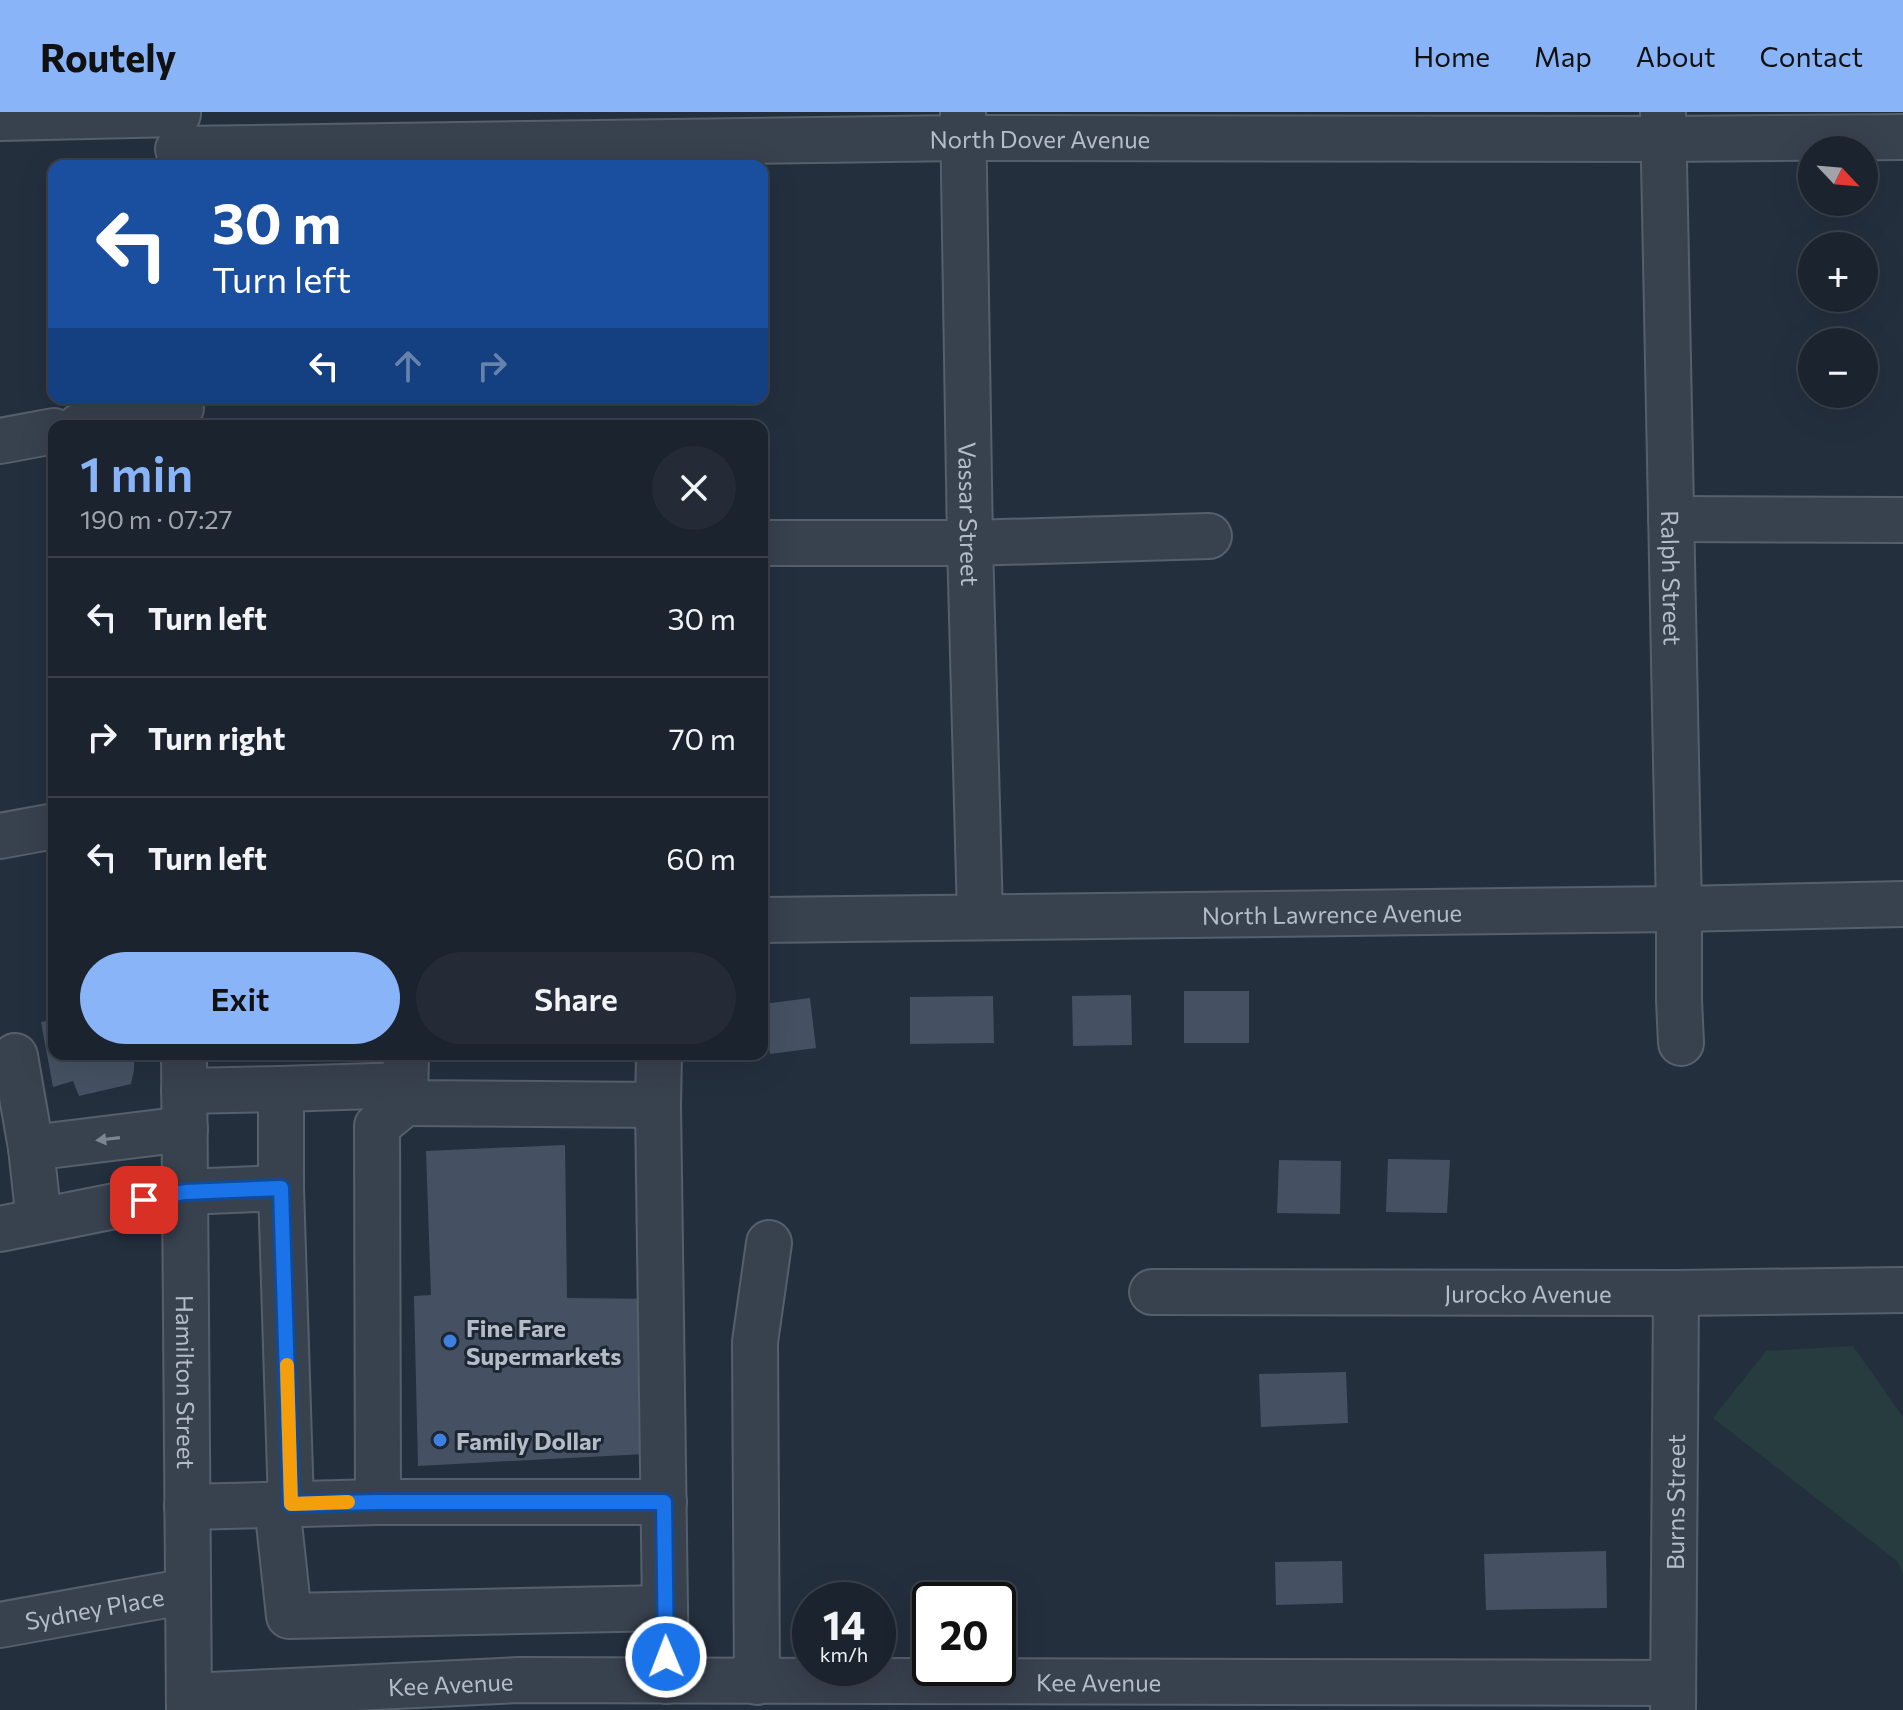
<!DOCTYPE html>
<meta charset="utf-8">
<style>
:root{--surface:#1b232e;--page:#242b36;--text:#f1f3f6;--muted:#a0a4aa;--line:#39404a;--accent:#8ab4f8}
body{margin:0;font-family:Commissioner,sans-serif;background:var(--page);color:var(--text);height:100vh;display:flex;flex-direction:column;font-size:30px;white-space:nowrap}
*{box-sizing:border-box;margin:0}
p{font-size:26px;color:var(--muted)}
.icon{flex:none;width:44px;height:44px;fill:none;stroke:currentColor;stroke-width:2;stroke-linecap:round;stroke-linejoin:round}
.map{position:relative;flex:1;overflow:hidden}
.drawer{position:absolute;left:48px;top:308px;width:720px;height:640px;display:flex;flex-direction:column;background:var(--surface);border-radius:16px;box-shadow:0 8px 32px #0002,0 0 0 2px var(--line)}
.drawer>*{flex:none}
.banner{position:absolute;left:48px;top:48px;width:720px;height:244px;border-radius:16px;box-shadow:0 8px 32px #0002,0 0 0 2px var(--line);background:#1a4fa0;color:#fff;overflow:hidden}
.needle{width:52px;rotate:116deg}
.buttons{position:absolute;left:1798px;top:24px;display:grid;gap:16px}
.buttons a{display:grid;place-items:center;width:80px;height:80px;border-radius:50%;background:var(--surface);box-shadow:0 8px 32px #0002,0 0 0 2px var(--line);font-size:40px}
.speed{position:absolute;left:792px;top:1470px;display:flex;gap:16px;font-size:40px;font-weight:700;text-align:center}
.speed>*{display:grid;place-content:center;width:104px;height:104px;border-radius:50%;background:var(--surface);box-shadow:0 8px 32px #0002,0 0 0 2px var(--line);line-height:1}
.speed small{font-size:20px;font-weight:400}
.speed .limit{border:4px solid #111;border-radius:12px;background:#fff;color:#111}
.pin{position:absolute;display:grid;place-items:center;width:68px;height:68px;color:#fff;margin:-34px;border-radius:16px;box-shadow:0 4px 12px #0006}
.me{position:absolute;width:88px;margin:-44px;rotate:359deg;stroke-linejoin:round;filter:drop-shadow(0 0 6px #0008)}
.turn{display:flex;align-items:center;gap:28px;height:168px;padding:0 32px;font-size:36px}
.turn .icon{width:104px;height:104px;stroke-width:2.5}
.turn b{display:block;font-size:56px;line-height:68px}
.lanes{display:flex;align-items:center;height:76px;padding:0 32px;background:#0003;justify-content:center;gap:40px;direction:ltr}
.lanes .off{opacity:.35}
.round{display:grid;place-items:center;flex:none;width:84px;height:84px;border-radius:42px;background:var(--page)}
.overview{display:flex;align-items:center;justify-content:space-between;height:136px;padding:0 32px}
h1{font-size:48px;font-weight:600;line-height:60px;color:var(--accent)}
.button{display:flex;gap:16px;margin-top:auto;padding:16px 32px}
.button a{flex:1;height:92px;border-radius:48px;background:var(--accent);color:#111;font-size:32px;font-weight:600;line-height:92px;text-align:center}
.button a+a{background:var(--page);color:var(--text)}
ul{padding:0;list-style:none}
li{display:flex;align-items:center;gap:24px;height:120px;padding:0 32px;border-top:2px solid var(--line)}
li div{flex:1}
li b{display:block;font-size:30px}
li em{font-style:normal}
header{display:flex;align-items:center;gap:48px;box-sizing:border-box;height:112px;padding:0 40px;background:var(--accent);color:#111}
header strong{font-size:38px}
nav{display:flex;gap:44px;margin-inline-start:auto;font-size:28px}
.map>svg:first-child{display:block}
</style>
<header>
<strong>Routely</strong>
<nav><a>Home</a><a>Map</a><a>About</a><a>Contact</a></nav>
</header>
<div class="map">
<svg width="1903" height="1598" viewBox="0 0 1903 1598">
<rect width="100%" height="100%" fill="#242f3e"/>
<path fill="#263c3f" d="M 1853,1234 L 1903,1305 L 1903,1462 L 1897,1449 L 1713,1306 L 1766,1239 Z"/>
<path fill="#455162" d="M 1184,879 L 1249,879 L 1249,931 L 1184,931 Z
M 1131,883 L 1132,933 L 1073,934 L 1072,884 Z
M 993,884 L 994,931 L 910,932 L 910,885 Z
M 810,886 L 816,936 L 770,942 L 763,892 Z
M 54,908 L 54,942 L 134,942 L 134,958 L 131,972 L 79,984 L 73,969 L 53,975 L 41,910 Z
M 565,1033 L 567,1186 L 661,1187 L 663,1341 L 418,1354 L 414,1184 L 431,1183 L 426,1039 Z
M 1388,1047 L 1450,1048 L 1447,1101 L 1386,1100 Z
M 1279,1048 L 1341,1049 L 1340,1102 L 1277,1101 Z
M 1346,1260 L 1348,1311 L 1261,1315 L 1259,1262 Z
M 1606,1439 L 1607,1496 L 1486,1498 L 1484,1442 Z
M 1342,1449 L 1343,1491 L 1276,1493 L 1275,1450 Z"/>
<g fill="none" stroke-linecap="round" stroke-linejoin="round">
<g stroke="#565f6c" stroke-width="48">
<g id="minor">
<path id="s1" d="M 963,0 L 970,431 L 980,805"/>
<path id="s2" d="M 1663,0 L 1679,797 L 1679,888 L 1681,931"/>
<path d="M 0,6 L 178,2"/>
<path id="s3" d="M 178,37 L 963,26 L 1664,27 L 1903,25"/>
<path d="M 80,314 L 181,296"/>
<path d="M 0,329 L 54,319"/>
<path d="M 1671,407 L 1903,408"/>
<path d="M 762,431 L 970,431 L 1209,424"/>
<path d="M 0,724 L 54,714"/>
<path id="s4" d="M 762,808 L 1679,797 L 1903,792"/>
<path id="s5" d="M 184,942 L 189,1598"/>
<path d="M 406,942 L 405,991 L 658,993 L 659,942"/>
<path d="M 15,944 L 31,1036 L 39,1109"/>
<path d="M 281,977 L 405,973"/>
<path d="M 184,979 L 281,977 L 281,1076"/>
<path d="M 405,991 L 377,1014 L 378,1390 L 664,1390"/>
<path d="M 658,993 L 666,1569"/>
<path d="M 31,1036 L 185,1017"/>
<path d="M 0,1117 L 185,1080 L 281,1076 L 291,1392"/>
<path id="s6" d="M 1152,1180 L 1676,1181 L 1903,1178"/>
<path d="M 277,1393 L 289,1504 L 665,1496"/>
<path d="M 187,1395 L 378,1390"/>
<path id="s7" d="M 0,1513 L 188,1479"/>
<path d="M 757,1570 L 755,1230 L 769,1131"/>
<path id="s8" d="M 189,1584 L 520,1568 L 1673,1571"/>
<path id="s9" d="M 1673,1598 L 1676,1181"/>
</g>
</g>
<use href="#minor" stroke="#38414e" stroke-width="44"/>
</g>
<defs><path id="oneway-solid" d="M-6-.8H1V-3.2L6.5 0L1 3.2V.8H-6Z" transform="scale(2)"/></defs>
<use fill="#7c8592" href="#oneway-solid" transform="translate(108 1027) rotate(173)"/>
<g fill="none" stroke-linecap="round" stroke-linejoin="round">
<g stroke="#114b97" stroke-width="20">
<path id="route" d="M 144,1088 L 185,1080 L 281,1076 L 291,1392 L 378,1390 L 664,1390 L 666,1545"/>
</g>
<use href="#route" stroke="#1a73e8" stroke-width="14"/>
<path stroke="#f59e0b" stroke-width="14" d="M 287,1253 L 291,1392 L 348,1390"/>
</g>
<g fill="#3f7fe0" stroke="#1d2633" stroke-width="3">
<circle cx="450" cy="1229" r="8"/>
<circle cx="440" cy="1328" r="8"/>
</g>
<g text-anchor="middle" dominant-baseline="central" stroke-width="6" stroke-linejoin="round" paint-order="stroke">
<g font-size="24" fill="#b4bcc9" stroke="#1d2633">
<text stroke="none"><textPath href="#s3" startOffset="862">North Dover Avenue</textPath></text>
<text stroke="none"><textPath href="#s1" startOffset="402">Vassar Street</textPath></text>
<text stroke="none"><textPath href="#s2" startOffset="466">Ralph Street</textPath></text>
<text stroke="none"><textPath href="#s4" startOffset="570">North Lawrence Avenue</textPath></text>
<text stroke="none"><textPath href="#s6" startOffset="376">Jurocko Avenue</textPath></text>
<text stroke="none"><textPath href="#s5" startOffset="328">Hamilton Street</textPath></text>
<text stroke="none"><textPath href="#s9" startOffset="208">Burns Street</textPath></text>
<text stroke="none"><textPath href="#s7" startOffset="96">Sydney Place</textPath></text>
<text stroke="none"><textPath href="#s8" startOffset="910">Kee Avenue</textPath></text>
<text stroke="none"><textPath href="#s8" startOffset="262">Kee Avenue</textPath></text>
</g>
<g font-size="24" font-weight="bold" fill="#b4bcc9" stroke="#1d2633" text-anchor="start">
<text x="466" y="1215">Fine Fare<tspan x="466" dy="28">Supermarkets</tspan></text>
<text x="456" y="1328">Family Dollar</text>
</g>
</g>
</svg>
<div class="buttons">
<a><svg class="needle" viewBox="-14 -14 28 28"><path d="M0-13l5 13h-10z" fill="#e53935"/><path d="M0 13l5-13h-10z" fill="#a0a4aa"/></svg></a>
<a>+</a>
<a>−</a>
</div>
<div class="speed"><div>14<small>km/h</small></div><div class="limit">20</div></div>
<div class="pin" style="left:144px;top:1088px;background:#d93025"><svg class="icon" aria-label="arrive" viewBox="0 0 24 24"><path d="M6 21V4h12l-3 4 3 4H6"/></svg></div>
<svg class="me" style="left:666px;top:1545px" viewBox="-20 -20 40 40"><circle r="17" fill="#1a73e8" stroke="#fff" stroke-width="3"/><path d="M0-11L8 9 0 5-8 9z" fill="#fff"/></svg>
<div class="banner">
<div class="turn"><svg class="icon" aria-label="left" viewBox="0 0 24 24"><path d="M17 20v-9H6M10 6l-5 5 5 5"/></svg><div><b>30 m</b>Turn left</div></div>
<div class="lanes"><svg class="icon" aria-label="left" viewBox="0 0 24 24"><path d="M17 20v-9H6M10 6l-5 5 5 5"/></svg><svg class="icon off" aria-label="ahead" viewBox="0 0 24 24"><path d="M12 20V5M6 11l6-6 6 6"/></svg><svg class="icon off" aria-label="right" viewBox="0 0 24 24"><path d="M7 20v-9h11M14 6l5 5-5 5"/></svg></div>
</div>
<section class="drawer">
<div class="overview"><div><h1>1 min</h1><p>190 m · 07:27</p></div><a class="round"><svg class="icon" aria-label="close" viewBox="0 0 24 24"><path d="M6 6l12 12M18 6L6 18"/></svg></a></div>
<ul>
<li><svg class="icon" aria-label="left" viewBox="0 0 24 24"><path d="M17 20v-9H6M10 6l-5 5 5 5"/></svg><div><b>Turn left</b></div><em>30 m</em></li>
<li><svg class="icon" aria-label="right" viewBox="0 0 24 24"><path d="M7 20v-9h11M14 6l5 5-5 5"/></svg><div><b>Turn right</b></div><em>70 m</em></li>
<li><svg class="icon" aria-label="left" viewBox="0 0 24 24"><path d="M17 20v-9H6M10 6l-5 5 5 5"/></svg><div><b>Turn left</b></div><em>60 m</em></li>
</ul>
<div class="button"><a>Exit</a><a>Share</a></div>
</section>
</div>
